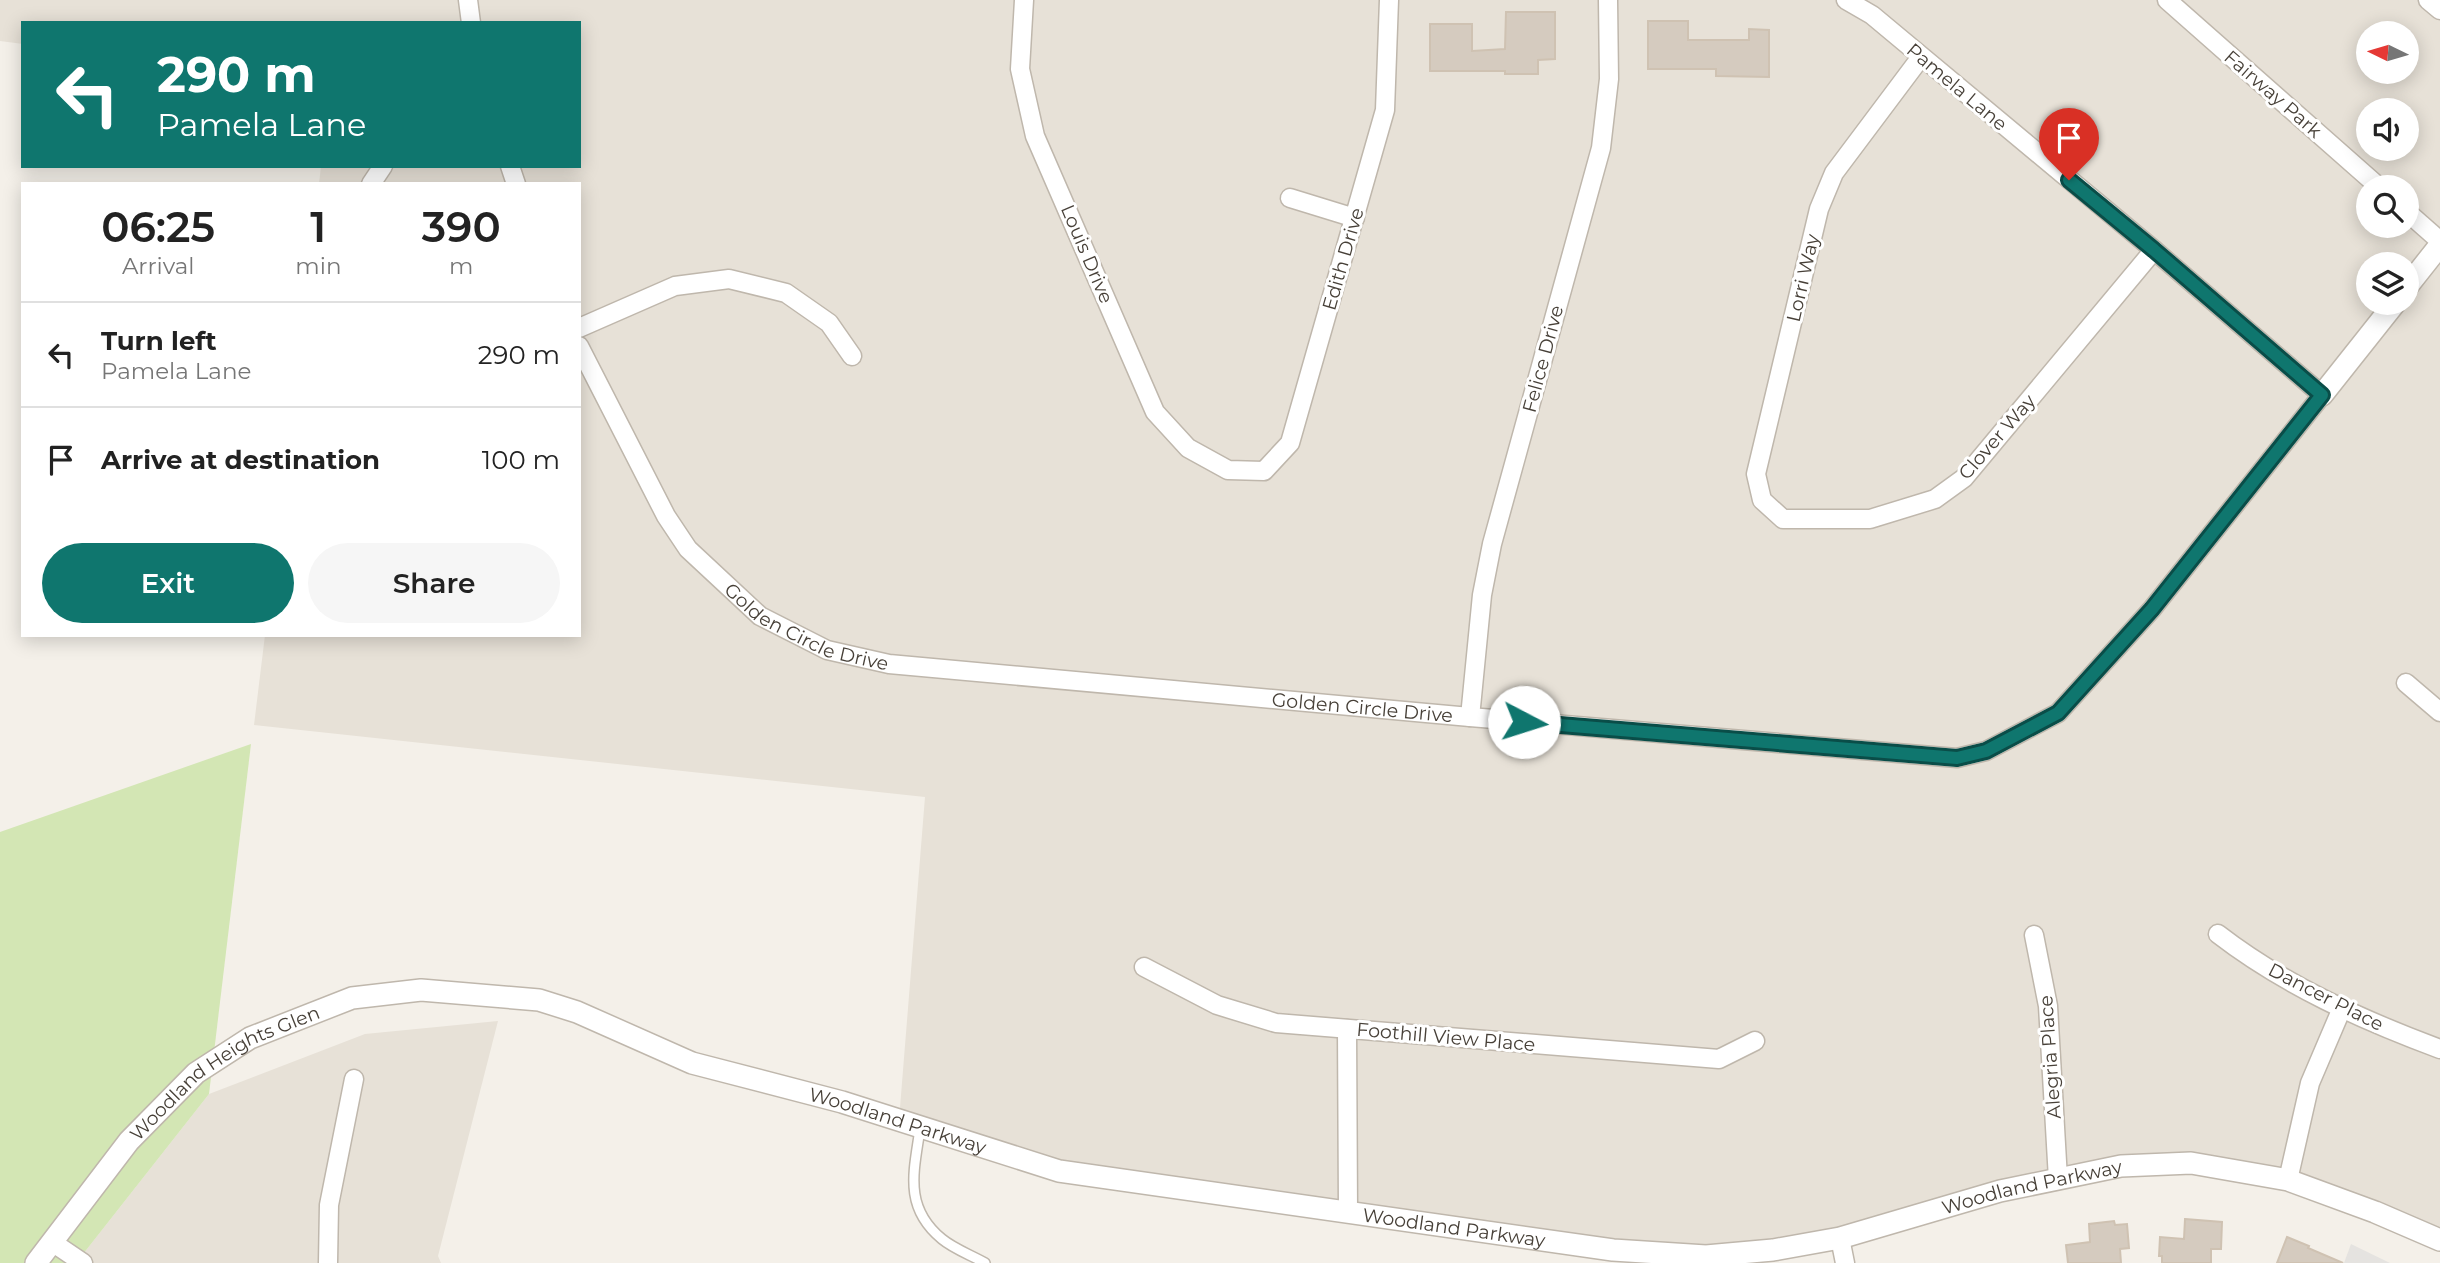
<!DOCTYPE html>
<style>
:root{--surface:#fff;--page:#f6f6f6;--text:#222;--muted:#767676;--line:#e0e0e0;--accent:#0f766e}
body{margin:0;font-family:Montserrat,sans-serif;background:var(--page);color:var(--text);height:100vh;display:flex;flex-direction:column;font-size:26px;white-space:nowrap}
*{box-sizing:border-box;margin:0}
p{font-size:23px;color:var(--muted)}
.icon{flex:none;width:38px;height:38px;fill:none;stroke:currentColor;stroke-width:2;stroke-linecap:round;stroke-linejoin:round}
.map{position:relative;flex:1;overflow:hidden}
.details{position:absolute;left:21px;top:182px;width:560px;height:455px;display:flex;flex-direction:column;background:var(--surface);border-radius:0px;box-shadow:0 4px 18px #0003}
.details>*{flex:none}
.hud{position:absolute;left:21px;top:21px;width:560px;height:147px;border-radius:0px;box-shadow:0 4px 18px #0003;background:#0f766e;color:#fff;overflow:hidden}
.needle{width:46px;rotate:275deg}
.fabs{position:absolute;left:2356px;top:21px;display:grid;gap:14px}
.fabs a{display:grid;place-items:center;width:63px;height:63px;border-radius:50%;background:var(--surface);box-shadow:0 4px 18px #0003;font-size:35px}
.pin{position:absolute;display:grid;place-items:center;width:60px;height:60px;color:#fff;margin:-72px -30px;border-radius:50% 50% 50% 0;rotate:-45deg;box-shadow:0 0 7px #0007}
.pin .icon{rotate:45deg}
.me{position:absolute;width:77px;margin:-38px;rotate:95deg;stroke-linejoin:round;filter:drop-shadow(0 0 5px #0008)}
.turn{display:flex;align-items:center;gap:24px;height:147px;padding:0 21px;font-size:32px}
.turn .icon{width:91px;height:91px;stroke-width:2.5}
.turn b{display:block;font-size:49px;line-height:60px}
.eta{display:flex;justify-content:space-evenly;align-items:center;height:119px;text-align:center}
.eta b{font-size:42px;font-weight:600;line-height:49px}
.primary-button{display:flex;gap:14px;margin-top:auto;padding:14px 21px}
.primary-button a{flex:1;height:80px;border-radius:42px;background:var(--accent);color:#fff;font-size:28px;font-weight:600;line-height:80px;text-align:center}
.primary-button a+a{background:var(--page);color:var(--text)}
ul{padding:0;list-style:none}
li{display:flex;align-items:center;gap:21px;height:105px;padding:0 21px;border-top:2px solid var(--line)}
li div{flex:1}
li b{display:block;font-size:26px}
li em{font-style:normal}
.map>svg:first-child{display:block}
</style>
<div class="map">
<svg width="2440" height="1263" viewBox="0 0 2440 1263">
<rect width="100%" height="100%" fill="#f4f0e9"/>
<path fill="#e7e1d7" fill-rule="evenodd" d="M 0,0 L 2440,0 L 2440,1229 L 2191,1162 L 1704,1260 L 1128,1178 L 899,1120 L 925,797 L 254,725 L 265,635 L 579,635 L 579,184 L 319,184 L 321,166 L 579,166 L 579,23 L 23,23 L 23,44 L 0,41 ZM 2368,33 L 2406,33 L 2406,72 L 2368,72 ZM 2368,110 L 2406,110 L 2406,149 L 2368,149 ZM 2368,187 L 2406,187 L 2406,226 L 2368,226 ZM 2368,264 L 2406,264 L 2406,303 L 2368,303 Z
M 498,1021 L 438,1256 L 441,1263 L 76,1263 L 209,1094 L 365,1034 Z"/>
<path fill="#d3e6b4" d="M 251,744 L 209,1094 L 76,1263 L 0,1263 L 0,832 Z"/>
<path fill="#e5e3e0" d="M 2351,1244 L 2390,1263 L 2344,1263 Z"/>
<path fill="#d5cbbf" stroke="#cfc2b2" stroke-width="2" d="M 1506,12 L 1555,12 L 1555,59 L 1538,60 L 1538,74 L 1505,74 L 1505,71 L 1430,71 L 1430,24 L 1472,24 L 1472,51 L 1505,49 Z
M 1648,21 L 1688,21 L 1688,40 L 1749,40 L 1749,29 L 1769,30 L 1769,77 L 1716,76 L 1716,69 L 1648,69 Z
M 2185,1219 L 2222,1222 L 2221,1249 L 2211,1249 L 2211,1263 L 2162,1263 L 2162,1256 L 2159,1256 L 2160,1237 L 2184,1239 Z
M 2114,1221 L 2115,1225 L 2127,1224 L 2129,1248 L 2120,1249 L 2121,1263 L 2068,1263 L 2066,1245 L 2090,1242 L 2089,1224 Z
M 2287,1237 L 2309,1246 L 2308,1248 L 2343,1263 L 2277,1263 Z"/>
<g fill="none" stroke-linecap="round" stroke-linejoin="round">
<g stroke="#bfb7ac" stroke-width="12">
<path id="service" d="M 920,1129 C 914,1171 903,1207 942,1239 C 954,1249 971,1255 985,1263"/>
</g>
<g stroke="#bfb7ac" stroke-width="21">
<g id="minor">
<path d="M 468,0 L 471,23"/>
<path d="M 1024,0 L 1020,69 L 1035,136 L 1155,412 L 1188,448 L 1228,470 L 1264,471 L 1290,443 L 1385,110 L 1389,0"/>
<path d="M 2167,0 L 2379,187"/>
<path d="M 2428,0 L 2440,10"/>
<path d="M 1921,57 L 1834,173 L 1819,209 L 1756,474 L 1762,500 L 1783,519 L 1870,519 L 1935,499 L 1964,478 L 2154,250"/>
<path d="M 510,166 L 516,184"/>
<path d="M 371,184 L 383,166"/>
<path d="M 1290,198 L 1355,218"/>
<path d="M 2406,211 L 2440,241"/>
<path d="M 579,328 L 675,286 L 729,279 L 786,293 L 829,323 L 852,356"/>
<path id="s1" d="M 579,346 L 666,516 L 688,549 L 760,616 L 827,650 L 889,664 L 1470,717 L 1957,758 L 1986,751 L 2058,713 L 2152,609 L 2322,395 L 2154,250 L 1872,15 L 1846,0"/>
<path d="M 2406,683 L 2440,712"/>
<path d="M 1470,717 L 1482,595 L 1492,544 L 1601,148 L 1609,79 L 1608,0"/>
<path d="M 2218,934 C 2284,985 2362,1020 2440,1049"/>
<path d="M 2034,935 L 2048,1006 L 2058,1179"/>
<path d="M 1144,967 L 1217,1005 L 1276,1023 L 1719,1059 L 1755,1041"/>
<path d="M 1347,1029 L 1348,1211"/>
<path d="M 2288,1180 L 2310,1083 L 2342,1008"/>
<path d="M 1840,1238 L 1845,1263"/>
<path d="M 52,1242 L 83,1263"/>
<path d="M 328,1263 L 329,1205 L 354,1079"/>
</g>
</g>
<g stroke="#bfb7ac" stroke-width="24">
<g id="tertiary">
<path d="M 2406,288 L 2440,245"/>
<path d="M 2322,395 L 2395,303"/>
<path id="s2" d="M 36,1263 L 129,1141 L 196,1073 L 250,1038 L 352,998 L 421,990 L 539,1000 L 577,1012 L 692,1063 L 842,1102 L 1059,1171 L 1613,1250 L 1706,1256 L 1773,1250 L 1840,1238 L 2000,1191 L 2121,1166 L 2191,1163 L 2288,1180 L 2375,1212 L 2440,1240"/>
</g>
</g>
<use href="#service" stroke="#fff" stroke-width="9"/>
<use href="#minor" stroke="#fff" stroke-width="18"/>
<use href="#tertiary" stroke="#fff" stroke-width="21"/>
</g>
<g fill="none" stroke-linecap="round" stroke-linejoin="round">
<g stroke="#0a4d48" stroke-width="18">
<path id="route" d="M 1524,722 L 1957,758 L 1986,751 L 2058,713 L 2152,609 L 2322,395 L 2154,250 L 2069,180"/>
</g>
<use href="#route" stroke="#0f766e" stroke-width="12"/>
</g>
<g text-anchor="middle" dominant-baseline="central" stroke-width="6" stroke-linejoin="round" paint-order="stroke">
<g font-size="19" fill="#474038" stroke="#fff">
<text transform="translate(1957 87) rotate(40)">Pamela Lane</text>
<text transform="translate(2273 94) rotate(41)">Fairway Park</text>
<text transform="translate(1087 254) rotate(67)">Louis Drive</text>
<text transform="translate(1343 259) rotate(-74)">Edith Drive</text>
<text transform="translate(1803 278) rotate(-77)">Lorri Way</text>
<text transform="translate(1543 359) rotate(-75)">Felice Drive</text>
<text transform="translate(1997 437) rotate(-49)">Clover Way</text>
<text stroke="none"><textPath href="#s1" startOffset="376">Golden Circle Drive</textPath></text>
<text stroke="none"><textPath href="#s1" startOffset="943">Golden Circle Drive</textPath></text>
<text transform="translate(2326 997) rotate(27)">Dancer Place</text>
<text transform="translate(1446 1037) rotate(5)">Foothill View Place</text>
<text transform="translate(2050 1057) rotate(-94)">Alegria Place</text>
<text stroke="none"><textPath href="#s2" startOffset="273">Woodland Heights Glen</textPath></text>
<text stroke="none"><textPath href="#s2" startOffset="990">Woodland Parkway</textPath></text>
<text stroke="none"><textPath href="#s2" startOffset="2146">Woodland Parkway</textPath></text>
<text stroke="none"><textPath href="#s2" startOffset="1558">Woodland Parkway</textPath></text>
</g>
</g>
</svg>
<div class="fabs">
<a><svg class="needle" viewBox="-14 -14 28 28"><path d="M0-13l5 13h-10z" fill="#e53935"/><path d="M0 13l5-13h-10z" fill="#767676"/></svg></a>
<a><svg class="icon" aria-label="sound" viewBox="0 0 24 24"><path d="M4 9h4l5-4v14l-5-4H4zM17 9q2 3 0 6"/></svg></a>
<a><svg class="icon" aria-label="search" viewBox="0 0 24 24"><circle cx="10" cy="10" r="6"/><path d="M15 15l6 6"/></svg></a>
<a><svg class="icon" aria-label="layers" viewBox="0 0 24 24"><path d="M12 4l9 5-9 5-9-5zM3 14l9 5 9-5"/></svg></a>
</div>
<div class="pin" style="left:2069px;top:180px;background:#d93025"><svg class="icon" aria-label="arrive" viewBox="0 0 24 24"><path d="M6 21V4h12l-3 4 3 4H6"/></svg></div>
<svg class="me" style="left:1524px;top:722px" viewBox="-20 -20 40 40"><circle r="19" fill="#fff"/><path d="M0-13L10 11 0 6-10 11z" fill="#0f766e"/></svg>
<div class="hud">
<div class="turn"><svg class="icon" aria-label="left" viewBox="0 0 24 24"><path d="M17 20v-9H6M10 6l-5 5 5 5"/></svg><div><b>290 m</b>Pamela Lane</div></div>
</div>
<section class="details">
<div class="eta">
<div><b>06:25</b><p>Arrival</p></div>
<div><b>1</b><p>min</p></div>
<div><b>390</b><p>m</p></div>
</div>
<ul>
<li><svg class="icon" aria-label="left" viewBox="0 0 24 24"><path d="M17 20v-9H6M10 6l-5 5 5 5"/></svg><div><b>Turn left</b><p>Pamela Lane</p></div><em>290 m</em></li>
<li><svg class="icon" aria-label="arrive" viewBox="0 0 24 24"><path d="M6 21V4h12l-3 4 3 4H6"/></svg><div><b>Arrive at destination</b></div><em>100 m</em></li>
</ul>
<div class="primary-button"><a>Exit</a><a>Share</a></div>
</section>
</div>
